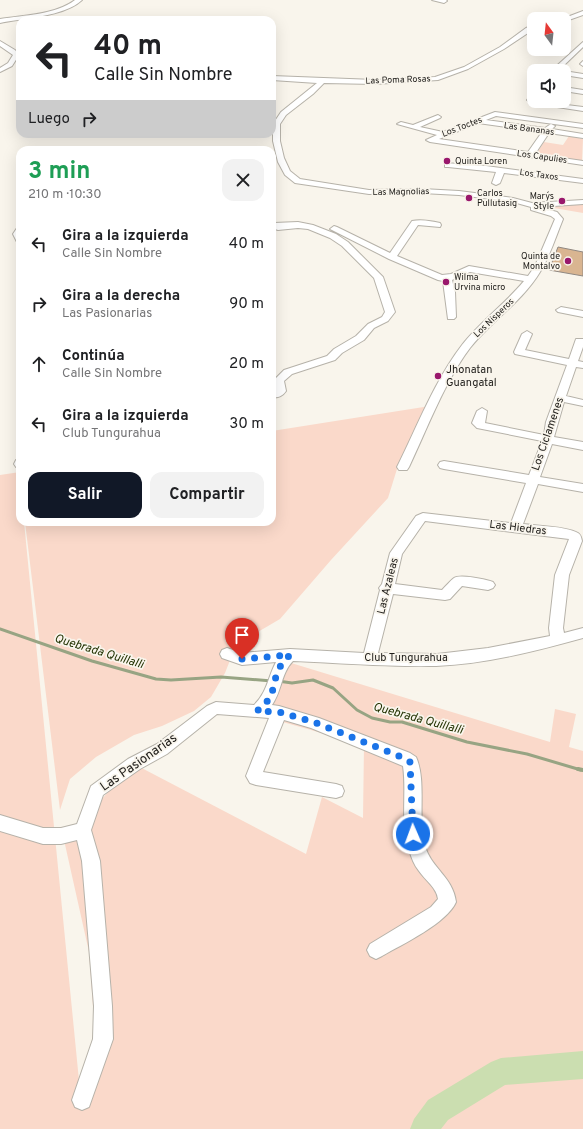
<!DOCTYPE html>
<html lang="es">
<meta charset="utf-8">
<style>
:root{--surface:#fff;--page:#f2f2f2;--text:#202124;--muted:#757577;--accent:#111827}
body{margin:0;font-family:Overpass,sans-serif;background:var(--page);color:var(--text);height:100vh;display:flex;flex-direction:column;font-size:15px;white-space:nowrap}
*{box-sizing:border-box;margin:0}
p{font-size:13px;color:var(--muted)}
.icon{flex:none;width:22px;height:22px;fill:none;stroke:currentColor;stroke-width:2;stroke-linecap:round;stroke-linejoin:round}
.map{position:relative;flex:1;overflow:hidden}
.side{position:absolute;left:16px;top:146px;width:260px;height:380px;display:flex;flex-direction:column;background:var(--surface);border-radius:12px;box-shadow:0 4px 16px #0002}
.side>*{flex:none}
.top-card{position:absolute;left:16px;top:16px;width:260px;height:122px;border-radius:12px;box-shadow:0 4px 16px #0002;background:#fff;color:var(--text);overflow:hidden}
.needle{width:26px;rotate:345deg}
.tools{position:absolute;left:527px;top:12px;display:grid;gap:8px}
.tools a{display:grid;place-items:center;width:44px;height:44px;border-radius:8px;background:var(--surface);box-shadow:0 4px 16px #0002;font-size:20px}
.pin{position:absolute;display:grid;place-items:center;width:34px;height:34px;color:#fff;margin:-41px -17px;border-radius:50% 50% 50% 0;rotate:-45deg;box-shadow:0 0 4px #0007}
.pin .icon{rotate:45deg}
.me{position:absolute;width:44px;margin:-22px;rotate:358deg;stroke-linejoin:round;filter:drop-shadow(0 0 3px #0008)}
.turn{display:flex;align-items:center;gap:14px;height:84px;padding:0 12px;font-size:18px}
.turn .icon{width:52px;height:52px;stroke-width:2.5}
.turn b{display:block;font-size:28px;line-height:34px}
.then{display:flex;align-items:center;height:38px;padding:0 12px;background:#0003;gap:8px;font-size:15px}
.round{display:grid;place-items:center;flex:none;width:42px;height:42px;border-radius:12px;background:var(--page)}
.summary{display:flex;align-items:center;justify-content:space-between;height:68px;padding:0 12px}
h1{font-size:24px;font-weight:700;line-height:30px;color:#1e9e55}
.action{display:flex;gap:8px;margin-top:auto;padding:8px 12px}
.action a{flex:1;height:46px;border-radius:12px;background:var(--accent);color:#fff;font-size:16px;font-weight:700;line-height:46px;text-align:center}
.action a+a{background:var(--page);color:var(--text)}
ul{padding:0;list-style:none}
li{display:flex;align-items:center;gap:12px;height:60px;padding:0 12px}
li div{flex:1}
li b{display:block;font-size:15px}
li em{font-style:normal}
.map>svg:first-child{display:block}
</style>
<div class="map">
<svg width="583" height="1129" viewBox="0 0 583 1129">
<rect width="100%" height="100%" fill="#f9f5ec"/>
<path fill="#fad9ca" d="M 569,136 L 583,139 L 582,161 L 537,153 L 544,142 L 563,145 Z
M 583,204 L 583,213 L 554,208 L 555,205 Z
M 430,406 L 397,469 L 388,498 L 331,560 L 280,619 L 236,645 L 225,673 L 211,697 L 194,711 L 162,726 L 134,735 L 96,757 L 70,779 L 60,810 L 25,522 L 272,522 L 272,431 Z
M 20,472 L 20,522 L 24,522 L 82,1111 L 97,1061 L 89,952 L 64,840 L 134,764 L 306,854 L 322,797 L 363,818 L 364,745 L 272,719 L 269,688 L 278,659 L 550,742 L 555,709 L 576,714 L 569,747 L 583,751 L 583,1129 L 0,1129 L 0,475 Z"/>
<g fill="none" stroke-linecap="round" stroke-linejoin="round">
<path stroke="#97a483" stroke-width="3" d="M 0,629 L 92,661 L 156,679 L 171,680 L 221,677 L 272,681
M 278,681 L 292,683 L 313,680 L 333,688 L 357,710 L 372,718 L 390,722 L 402,722 L 467,742 L 527,754 L 581,770"/>
<path stroke="#97a483" stroke-width="4" d="M 578,769 L 583,770"/>
<path fill="#cbdeb0" fill-rule="evenodd" d="M 583,1051 L 583,1079 L 505,1085 L 448,1120 L 441,1129 L 410,1129 L 414,1119 L 428,1100 L 491,1062 L 501,1058 Z"/>
</g>
<path fill="#d9b591" stroke="#908882" d="M 558,247 L 583,252 L 583,276 L 549,270 Z"/>
<g fill="none" stroke-linecap="round" stroke-linejoin="round">
<g stroke="#b6b2a9" stroke-width="2">
<path id="minor" d="M 75,0 L 82,0 C 64,17 23,18 0,23 L 0,19 C 24,15 55,15 75,0 Z
M 432,0 L 446,0 L 447,1 L 444,3 Z
M 583,11 L 583,15 L 566,21 L 564,22 L 564,19 L 562,19 Z
M 534,25 L 534,29 L 504,49 L 468,69 L 438,80 L 375,84 L 324,83 L 313,94 L 286,115 L 280,124 L 280,141 L 284,158 L 290,171 L 300,179 L 369,190 L 422,189 L 459,191 L 513,198 L 532,203 L 583,200 L 583,204 L 539,207 L 557,212 L 563,219 C 556,236 550,256 540,272 C 522,302 491,321 470,348 C 445,381 427,429 409,467 L 407,470 L 399,470 L 397,467 C 417,427 435,380 462,345 C 481,321 505,304 524,281 L 470,272 L 452,280 L 455,292 L 456,317 L 454,319 L 448,319 L 443,281 L 438,280 L 389,259 L 330,229 L 334,226 L 337,227 L 390,253 L 412,221 C 422,219 431,221 440,223 L 441,225 L 440,227 L 418,225 L 397,256 L 442,275 L 451,274 L 469,266 L 528,276 L 535,266 L 555,219 L 551,216 L 531,210 L 531,207 L 513,202 L 459,195 L 422,193 L 369,194 L 295,183 L 285,175 L 278,162 L 273,141 L 273,124 L 281,112 L 317,83 L 272,80 L 272,76 L 375,80 L 435,77 L 464,67 L 500,47 L 526,28 Z
M 0,41 L 15,50 L 19,55 L 12,66 L 0,72 L 0,68 L 8,63 L 13,55 L 0,46 Z
M 583,42 L 583,47 L 558,71 L 551,71 Z
M 583,61 L 583,66 L 580,64 Z
M 564,71 L 583,74 L 583,78 L 564,75 Z
M 564,87 L 583,90 L 583,94 L 564,91 Z
M 534,93 L 534,101 L 583,107 L 583,111 L 531,103 L 527,100 Z
M 495,112 L 583,124 L 583,128 L 496,116 L 486,120 L 545,128 L 551,124 L 555,126 L 552,129 L 583,134 L 583,138 L 549,133 L 535,154 L 583,161 L 583,165 L 430,142 L 426,140 L 437,135 L 397,124 L 401,122 L 413,125 L 438,115 L 441,117 L 440,118 L 420,127 L 443,132 ZM 478,123 L 542,132 L 528,152 L 439,139 Z
M 445,163 L 486,166 L 583,179 L 583,183 L 504,173 L 500,183 L 496,185 L 492,183 L 496,172 L 448,167 L 445,167 Z
M 298,222 L 313,225 L 336,234 L 348,242 L 383,277 L 395,312 L 388,321 L 374,328 L 364,340 L 342,353 L 335,360 L 292,374 L 284,381 L 286,391 C 282,397 278,397 272,398 L 272,392 L 276,390 L 274,380 L 284,370 L 327,356 L 334,349 L 356,336 L 368,324 L 382,317 L 385,312 L 374,278 L 342,246 L 330,238 L 308,229 L 298,228 L 278,230 L 272,228 L 272,224 L 274,223 Z
M 20,227 L 20,243 L 17,242 L 13,234 L 17,228 Z
M 561,307 L 583,311 L 583,317 L 558,312 L 556,310 Z
M 527,331 L 532,334 L 525,350 L 569,359 L 576,339 L 583,339 L 583,347 L 578,361 L 583,362 L 583,368 L 576,367 L 566,396 L 583,400 L 583,406 L 564,402 L 554,437 L 583,442 L 583,450 L 552,444 L 540,477 L 583,484 L 583,492 L 538,484 L 523,524 C 537,526 566,526 578,533 C 581,535 581,537 582,541 L 569,575 L 563,628 L 564,633 L 583,628 L 583,638 C 536,651 486,664 436,666 C 389,667 340,663 293,661 C 281,673 282,691 272,705 L 279,706 L 319,718 L 410,753 L 416,757 C 427,781 417,819 425,846 C 431,868 453,877 456,902 C 447,923 403,944 382,956 L 376,959 L 370,956 L 367,950 L 370,944 L 431,907 L 438,899 C 437,888 425,880 419,871 C 414,865 411,857 409,849 C 400,822 407,793 403,766 L 311,728 L 284,720 L 263,772 L 336,784 L 342,786 L 344,791 L 342,796 L 336,798 L 256,785 L 250,783 L 246,776 L 269,718 L 217,714 L 167,754 L 140,769 L 103,795 L 91,830 L 100,861 L 112,1006 L 113,1039 L 89,1107 L 82,1110 L 75,1107 L 72,1100 L 93,1039 L 94,1006 L 82,861 L 77,840 L 61,844 L 43,844 L 0,831 L 0,815 L 43,828 L 61,828 L 77,824 L 91,786 L 128,759 L 157,744 L 207,706 L 216,702 L 254,705 C 267,693 268,677 276,662 L 242,665 L 222,658 L 220,654 L 222,650 L 227,648 L 242,653 L 290,649 L 364,653 L 380,590 L 379,588 L 382,584 L 390,553 L 416,516 L 423,513 L 511,523 L 526,483 L 444,469 L 440,468 L 438,465 L 440,462 L 444,461 L 529,475 L 542,441 L 477,428 L 472,423 L 477,411 L 482,408 L 487,411 L 485,423 L 544,435 L 546,422 L 567,365 L 515,354 L 514,352 L 522,334 ZM 425,521 L 569,539 L 555,575 L 549,628 L 550,636 L 488,648 L 437,654 L 378,653 L 393,594 L 445,600 L 450,599 L 462,586 L 488,590 L 493,588 L 495,585 L 493,582 C 485,579 460,574 454,578 C 450,581 446,586 442,590 L 395,584 L 402,554 Z
M 20,459 L 20,468 L 16,467 L 14,464 L 16,460 Z"/>
</g>
<use href="#minor" fill="#fff" fill-rule="evenodd"/>
</g>
<g fill="none" stroke-linecap="round" stroke-linejoin="round">
<path stroke="#1a73e8" stroke-width="7" stroke-dasharray="0 12.6" d="M 242,659 L 290,655 C 286,659 282,663 280,667 C 270,686 278,695 257,711 L 279,712 L 314,722 L 404,758 L 410,762 L 413,834"/>
</g>
<g fill="#99176c" stroke="#f9f5ec" stroke-width="1.5">
<circle cx="447" cy="161" r="4"/>
<circle cx="469" cy="198" r="4"/>
<circle cx="562" cy="201" r="4"/>
<circle cx="568" cy="261" r="4"/>
<circle cx="446" cy="282" r="4"/>
<circle cx="438" cy="376" r="4"/>
</g>
<g text-anchor="middle" dominant-baseline="central" stroke-width="3.5" stroke-linejoin="round" paint-order="stroke">
<g font-size="9" fill="#1f1d1a" stroke="#f9f5ec">
<text transform="translate(398 80) rotate(-2)">Las Poma Rosas</text>
<text transform="translate(462 127) rotate(-21)">Los Toctes</text>
<text transform="translate(529 129) rotate(8)">Las Bananas</text>
<text transform="translate(542 157) rotate(8)">Los Capulies</text>
<text transform="translate(539 175) rotate(8)">Los Taxos</text>
<text transform="translate(401 192) rotate(-1)">Las Magnolias</text>
<text transform="translate(494 318) rotate(-44)">Los Nisperos</text>
</g>
<g font-size="9" fill="#1f1d1a" stroke="#f9f5ec" text-anchor="start">
<text x="455" y="161">Quinta Loren</text>
<text x="477" y="193">Carlos<tspan x="477" dy="10">Pullutasig</tspan></text>
<text x="554" y="196" text-anchor="end">Mary´s<tspan x="554" dy="10">Style</tspan></text>
<text x="560" y="256" text-anchor="end">Quinta de<tspan x="560" dy="10">Montalvo</tspan></text>
<text x="454" y="277">Wilma<tspan x="454" dy="10">Urvina micro</tspan></text>
</g>
<g font-size="11" fill="#1f1d1a" stroke="#f9f5ec" text-anchor="start">
<text x="446" y="370">Jhonatan<tspan x="446" dy="13">Guangatal</tspan></text>
</g>
<g font-size="11" fill="#1f1d1a" stroke="#f9f5ec">
<text transform="translate(548 434) rotate(-71)">Los Ciclamenes</text>
<text transform="translate(518 528) rotate(7)">Las Hiedras</text>
<text transform="translate(388 586) rotate(-76)">Las Azaleas</text>
<text x="406" y="658">Club Tungurahua</text>
</g>
<g font-size="12" font-style="italic" fill="#213100" stroke="#f9f5ec">
<text transform="translate(99 652) rotate(17)">Quebrada Quillalli</text>
<text transform="translate(418 719) rotate(15)">Quebrada Quillalli</text>
</g>
<g font-size="13" fill="#1f1d1a" stroke="#f9f5ec">
<text transform="translate(139 763) rotate(-35)">Las Pasionarias</text>
</g>
</g>
</svg>
<div class="tools">
<a><svg class="needle" viewBox="-14 -14 28 28"><path d="M0-13l5 13h-10z" fill="#e53935"/><path d="M0 13l5-13h-10z" fill="#757577"/></svg></a>
<a><svg class="icon" aria-label="sound" viewBox="0 0 24 24"><path d="M4 9h4l5-4v14l-5-4H4zM17 9q2 3 0 6"/></svg></a>
</div>
<div class="pin" style="left:242px;top:659px;background:#d93025"><svg class="icon" aria-label="arrive" viewBox="0 0 24 24"><path d="M6 21V4h12l-3 4 3 4H6"/></svg></div>
<svg class="me" style="left:413px;top:834px" viewBox="-20 -20 40 40"><circle r="17" fill="#1a73e8" stroke="#fff" stroke-width="3"/><path d="M0-11L8 9 0 5-8 9z" fill="#fff"/></svg>
<div class="top-card">
<div class="turn"><svg class="icon" aria-label="left" viewBox="0 0 24 24"><path d="M17 20v-9H6M10 6l-5 5 5 5"/></svg><div><b>40 m</b>Calle Sin Nombre</div></div>
<div class="then">Luego<svg class="icon" aria-label="right" viewBox="0 0 24 24"><path d="M7 20v-9h11M14 6l5 5-5 5"/></svg></div>
</div>
<section class="side">
<div class="summary"><div><h1>3 min</h1><p>210 m · 10:30</p></div><a class="round"><svg class="icon" aria-label="close" viewBox="0 0 24 24"><path d="M6 6l12 12M18 6L6 18"/></svg></a></div>
<ul>
<li><svg class="icon" aria-label="left" viewBox="0 0 24 24"><path d="M17 20v-9H6M10 6l-5 5 5 5"/></svg><div><b>Gira a la izquierda</b><p>Calle Sin Nombre</p></div><em>40 m</em></li>
<li><svg class="icon" aria-label="right" viewBox="0 0 24 24"><path d="M7 20v-9h11M14 6l5 5-5 5"/></svg><div><b>Gira a la derecha</b><p>Las Pasionarias</p></div><em>90 m</em></li>
<li><svg class="icon" aria-label="ahead" viewBox="0 0 24 24"><path d="M12 20V5M6 11l6-6 6 6"/></svg><div><b>Continúa</b><p>Calle Sin Nombre</p></div><em>20 m</em></li>
<li><svg class="icon" aria-label="left" viewBox="0 0 24 24"><path d="M17 20v-9H6M10 6l-5 5 5 5"/></svg><div><b>Gira a la izquierda</b><p>Club Tungurahua</p></div><em>30 m</em></li>
</ul>
<div class="action"><a>Salir</a><a>Compartir</a></div>
</section>
</div>
